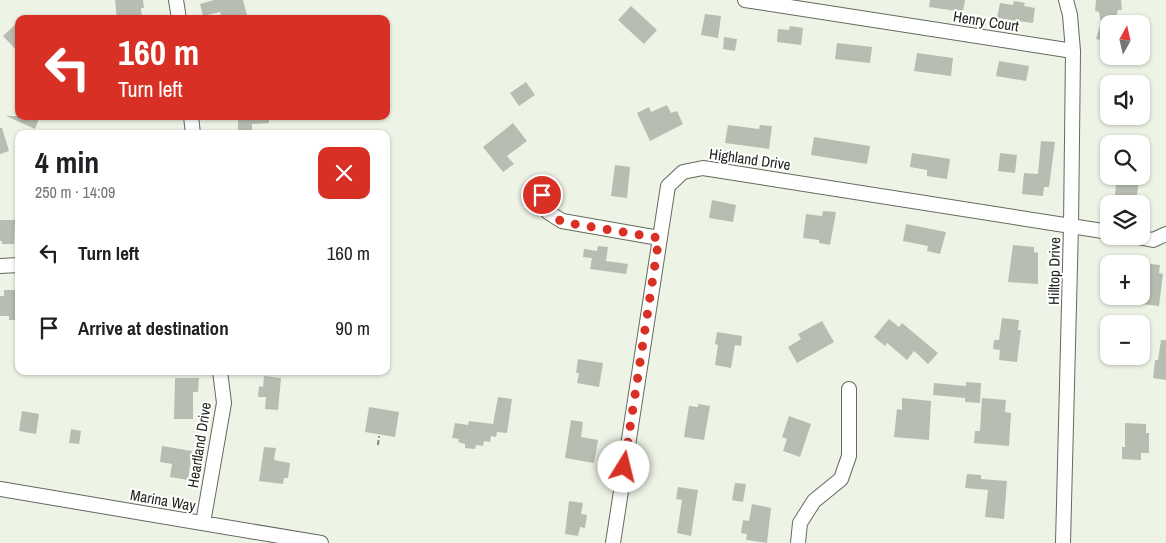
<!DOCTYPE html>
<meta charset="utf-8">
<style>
:root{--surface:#fff;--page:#f6f6f6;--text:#202124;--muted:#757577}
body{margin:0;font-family:"Archivo Narrow",sans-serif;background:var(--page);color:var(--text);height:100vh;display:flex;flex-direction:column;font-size:19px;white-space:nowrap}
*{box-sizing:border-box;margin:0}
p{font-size:16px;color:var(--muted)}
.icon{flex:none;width:28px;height:28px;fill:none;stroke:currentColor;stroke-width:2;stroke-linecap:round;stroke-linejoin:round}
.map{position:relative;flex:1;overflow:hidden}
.sheet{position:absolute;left:15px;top:130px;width:375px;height:245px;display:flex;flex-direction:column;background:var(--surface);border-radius:10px;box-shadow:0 1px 4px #0004}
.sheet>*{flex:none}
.guide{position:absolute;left:15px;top:15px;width:375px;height:105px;border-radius:10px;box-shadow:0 1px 4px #0004;background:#d93025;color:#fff;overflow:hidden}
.needle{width:32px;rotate:8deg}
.fabs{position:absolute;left:1100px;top:15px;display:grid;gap:10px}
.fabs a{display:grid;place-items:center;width:50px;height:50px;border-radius:10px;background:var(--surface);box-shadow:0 1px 4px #0004;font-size:25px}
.pin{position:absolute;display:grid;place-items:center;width:42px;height:42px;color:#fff;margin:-21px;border:2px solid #fff;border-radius:50%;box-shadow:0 1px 5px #0007}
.me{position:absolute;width:55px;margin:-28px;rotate:9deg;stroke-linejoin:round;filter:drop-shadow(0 0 4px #0008)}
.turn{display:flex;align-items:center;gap:18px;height:105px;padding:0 20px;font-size:22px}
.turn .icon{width:65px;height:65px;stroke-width:2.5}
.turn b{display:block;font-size:35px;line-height:42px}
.round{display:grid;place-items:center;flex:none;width:52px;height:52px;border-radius:10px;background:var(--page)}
.summary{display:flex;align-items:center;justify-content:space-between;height:85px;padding:0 20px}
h1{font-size:30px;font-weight:700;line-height:38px}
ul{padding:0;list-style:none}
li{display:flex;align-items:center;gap:15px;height:75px;padding:0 20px}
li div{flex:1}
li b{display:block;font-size:19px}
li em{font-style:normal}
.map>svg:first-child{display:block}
</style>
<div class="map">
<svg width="1166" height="543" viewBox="0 0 1166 543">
<rect width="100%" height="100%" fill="#edf4e6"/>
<path fill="#b7beb1" d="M 115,0 L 143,0 L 144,8 L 141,8 L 142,19 L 117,19 Z
M 214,0 L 243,0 L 248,19 L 222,19 L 220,12 L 203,16 L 200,4 Z
M 930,0 L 965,0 L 963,12 L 929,7 Z
M 1096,0 L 1121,0 L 1122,10 L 1118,10 L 1114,24 L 1109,24 L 1109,42 L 1096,39 L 1101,23 L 1099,12 L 1095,11 Z
M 1014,1 L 1025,3 L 1024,6 L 1035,8 L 1033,23 L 997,18 L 1000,3 L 1013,5 Z
M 631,6 L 657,30 L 644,44 L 618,20 Z
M 705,14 L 721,16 L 718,38 L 701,35 Z
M 19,21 L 19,53 L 3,36 Z
M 790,26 L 803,28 L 801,45 L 777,42 L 778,29 L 789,30 Z
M 724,37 L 737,39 L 735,51 L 723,49 Z
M 837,43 L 872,47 L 870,63 L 835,59 Z
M 917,53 L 953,58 L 951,76 L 914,71 Z
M 999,61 L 1029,66 L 1026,81 L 996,76 Z
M 526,82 L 535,95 L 519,106 L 510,93 Z
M 667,105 L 671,113 L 677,111 L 683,124 L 650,141 L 637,113 L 649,107 L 651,112 Z
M 6,116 L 40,116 L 35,129 Z
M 238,116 L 269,116 L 269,123 L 252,124 L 252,134 L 238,134 Z
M 513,123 L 527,141 L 507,156 L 514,164 L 503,172 L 483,147 Z
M 728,125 L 759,129 L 760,125 L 772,126 L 769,149 L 725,143 Z
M 0,128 L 2,128 L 9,151 L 0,154 Z
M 814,137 L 870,146 L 867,164 L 811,155 Z
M 1041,141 L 1055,142 L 1049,187 L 1044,187 L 1043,196 L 1022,194 L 1024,173 L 1038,174 Z
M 912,153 L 950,159 L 947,179 L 927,176 L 927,170 L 910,167 Z
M 1000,153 L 1017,155 L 1015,173 L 998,171 Z
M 615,165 L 630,167 L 627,198 L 611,196 Z
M 1117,176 L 1139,178 L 1136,204 L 1114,204 Z
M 712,200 L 736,205 L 733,222 L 709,218 Z
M 823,211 L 836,212 L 830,245 L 819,243 L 819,240 L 803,238 L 806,214 L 822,216 Z
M 0,220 L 15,220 L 14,244 L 2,244 L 2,241 L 0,241 Z
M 906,224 L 946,232 L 940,254 L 927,251 L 928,246 L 903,241 Z
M 1013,245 L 1034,247 L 1034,252 L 1038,253 L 1038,284 L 1008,282 Z
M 598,246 L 608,247 L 606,261 L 628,264 L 626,274 L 590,269 L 592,258 L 583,257 L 584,249 L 597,251 Z
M 1141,263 L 1160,265 L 1159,273 L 1163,274 L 1159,306 L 1141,304 Z
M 4,290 L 16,290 L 16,307 L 19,307 L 19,320 L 9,320 L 9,316 L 0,316 L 0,296 L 4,296 Z
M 1002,318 L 1019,320 L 1018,330 L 1021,330 L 1017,362 L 999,360 L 1000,350 L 993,349 L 994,340 L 999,340 Z
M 889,319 L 899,327 L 902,323 L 938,353 L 928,364 L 914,351 L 907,360 L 887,343 L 885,346 L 874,337 Z
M 822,321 L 834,342 L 797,363 L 788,347 L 801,339 L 798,334 Z
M 717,332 L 742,336 L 741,346 L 735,345 L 731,368 L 715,365 L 718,345 L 715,344 Z
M 1161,340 L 1166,340 L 1166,380 L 1153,378 L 1155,360 L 1158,360 Z
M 578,359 L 603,363 L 599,387 L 577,383 L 579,373 L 576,373 Z
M 264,376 L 281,378 L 278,410 L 265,409 L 266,397 L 258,397 L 259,386 L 263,387 Z
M 175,378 L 199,378 L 198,392 L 193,392 L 193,419 L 174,419 Z
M 966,382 L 981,383 L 980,403 L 965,402 L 965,398 L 933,395 L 934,383 L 966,386 Z
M 498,397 L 512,399 L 507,433 L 497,432 L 496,437 L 491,436 L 490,442 L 484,441 L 483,446 L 476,445 L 475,449 L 465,448 L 465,444 L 458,442 L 459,439 L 452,438 L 455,423 L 468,425 L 469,421 L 493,424 Z
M 902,398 L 931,401 L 929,440 L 894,437 L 897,409 L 902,410 Z
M 982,398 L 1006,400 L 1005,412 L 1011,413 L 1009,446 L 974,443 L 975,431 L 980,431 Z
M 698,404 L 710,406 L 704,440 L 684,437 L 689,406 L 698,407 Z
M 369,407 L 399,412 L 395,437 L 365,432 Z
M 22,411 L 39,414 L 36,434 L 19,431 Z
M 789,416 L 811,424 L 800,457 L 783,451 L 787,439 L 782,437 Z
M 571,420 L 583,422 L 581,437 L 598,440 L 594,463 L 565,458 Z
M 1125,423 L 1146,424 L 1146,433 L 1149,433 L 1149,453 L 1141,453 L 1141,460 L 1122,459 L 1122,447 L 1125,447 Z
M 71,429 L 81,431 L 79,444 L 69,443 Z
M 162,446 L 192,451 L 188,480 L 170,477 L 172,464 L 160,462 Z
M 264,447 L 276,448 L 274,460 L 290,463 L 288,478 L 284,478 L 283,484 L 259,481 Z
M 967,474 L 981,475 L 981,479 L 1007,481 L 1004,519 L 985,517 L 988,490 L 965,488 Z
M 735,483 L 746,484 L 743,502 L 732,500 Z
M 678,487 L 698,490 L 691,536 L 677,533 L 682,500 L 676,499 Z
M 569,501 L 583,503 L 581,514 L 587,515 L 585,528 L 580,527 L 578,536 L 565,534 Z
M 752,504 L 771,508 L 767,543 L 746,540 L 747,534 L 741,533 L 743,520 L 749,521 Z"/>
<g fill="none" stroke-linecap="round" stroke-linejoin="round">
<g stroke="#646a5e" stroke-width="16">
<path id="minor" d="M 176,0 L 179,19
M 745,0 L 1073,51
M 191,116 L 193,134
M 542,195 L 548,212 L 562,221 L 659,238
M 1133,236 L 1153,240 L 1166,234
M 0,266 L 19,265
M 0,489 L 321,543
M 203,523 L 224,403 L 220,371
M 613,543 L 668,186 L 683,172 L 703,168 L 1109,232
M 798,543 L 800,523 L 814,501 L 841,479 L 849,456 L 849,389
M 1063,543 L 1071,226 L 1073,51 L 1070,15 L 1066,0"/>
</g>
<path stroke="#7f837a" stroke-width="2" stroke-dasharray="5 2.5" stroke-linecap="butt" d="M 378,445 L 379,436"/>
<use href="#minor" stroke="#fff" stroke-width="14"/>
</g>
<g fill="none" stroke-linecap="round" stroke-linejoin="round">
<path stroke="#d93025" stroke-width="9" stroke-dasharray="0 16.2" d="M 542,195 L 548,212 L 562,222 L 659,238 L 624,467"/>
</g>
<g text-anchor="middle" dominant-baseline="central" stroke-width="4" stroke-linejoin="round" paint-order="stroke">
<g font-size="15" fill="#21241f" stroke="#fff">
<text transform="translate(986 21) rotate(9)">Henry Court</text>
<text transform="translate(750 159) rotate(8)">Highland Drive</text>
<text transform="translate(1054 271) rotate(-89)">Hilltop Drive</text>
<text transform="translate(199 445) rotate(-81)">Heartland Drive</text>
<text transform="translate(163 500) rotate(10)">Marina Way</text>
</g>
</g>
</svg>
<div class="fabs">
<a><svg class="needle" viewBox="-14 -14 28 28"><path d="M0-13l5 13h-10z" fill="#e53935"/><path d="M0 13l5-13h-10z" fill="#757577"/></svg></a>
<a><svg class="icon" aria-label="sound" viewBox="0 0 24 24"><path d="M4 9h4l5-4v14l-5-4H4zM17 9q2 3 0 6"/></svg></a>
<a><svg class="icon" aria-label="search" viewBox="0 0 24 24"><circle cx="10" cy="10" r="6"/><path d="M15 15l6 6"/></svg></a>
<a><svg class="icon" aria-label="layers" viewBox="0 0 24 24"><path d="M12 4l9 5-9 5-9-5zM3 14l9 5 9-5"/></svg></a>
<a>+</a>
<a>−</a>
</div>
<div class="pin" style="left:542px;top:195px;background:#d93025"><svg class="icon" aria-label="arrive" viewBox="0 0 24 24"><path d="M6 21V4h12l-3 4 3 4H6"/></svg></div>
<svg class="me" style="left:624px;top:467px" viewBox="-20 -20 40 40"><circle r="19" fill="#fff"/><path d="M0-13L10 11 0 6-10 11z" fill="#d93025"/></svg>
<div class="guide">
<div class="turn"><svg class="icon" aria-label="left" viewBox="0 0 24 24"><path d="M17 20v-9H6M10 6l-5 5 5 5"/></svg><div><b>160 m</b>Turn left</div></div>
</div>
<section class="sheet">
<div class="summary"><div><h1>4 min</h1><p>250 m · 14:09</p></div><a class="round" style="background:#d93025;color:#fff"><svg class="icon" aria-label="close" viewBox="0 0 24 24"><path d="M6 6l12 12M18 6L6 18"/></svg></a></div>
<ul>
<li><svg class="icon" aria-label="left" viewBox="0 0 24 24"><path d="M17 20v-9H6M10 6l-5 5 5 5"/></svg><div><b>Turn left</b></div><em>160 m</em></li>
<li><svg class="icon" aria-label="arrive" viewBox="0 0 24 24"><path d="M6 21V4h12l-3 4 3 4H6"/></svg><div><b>Arrive at destination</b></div><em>90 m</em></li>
</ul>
</section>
</div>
